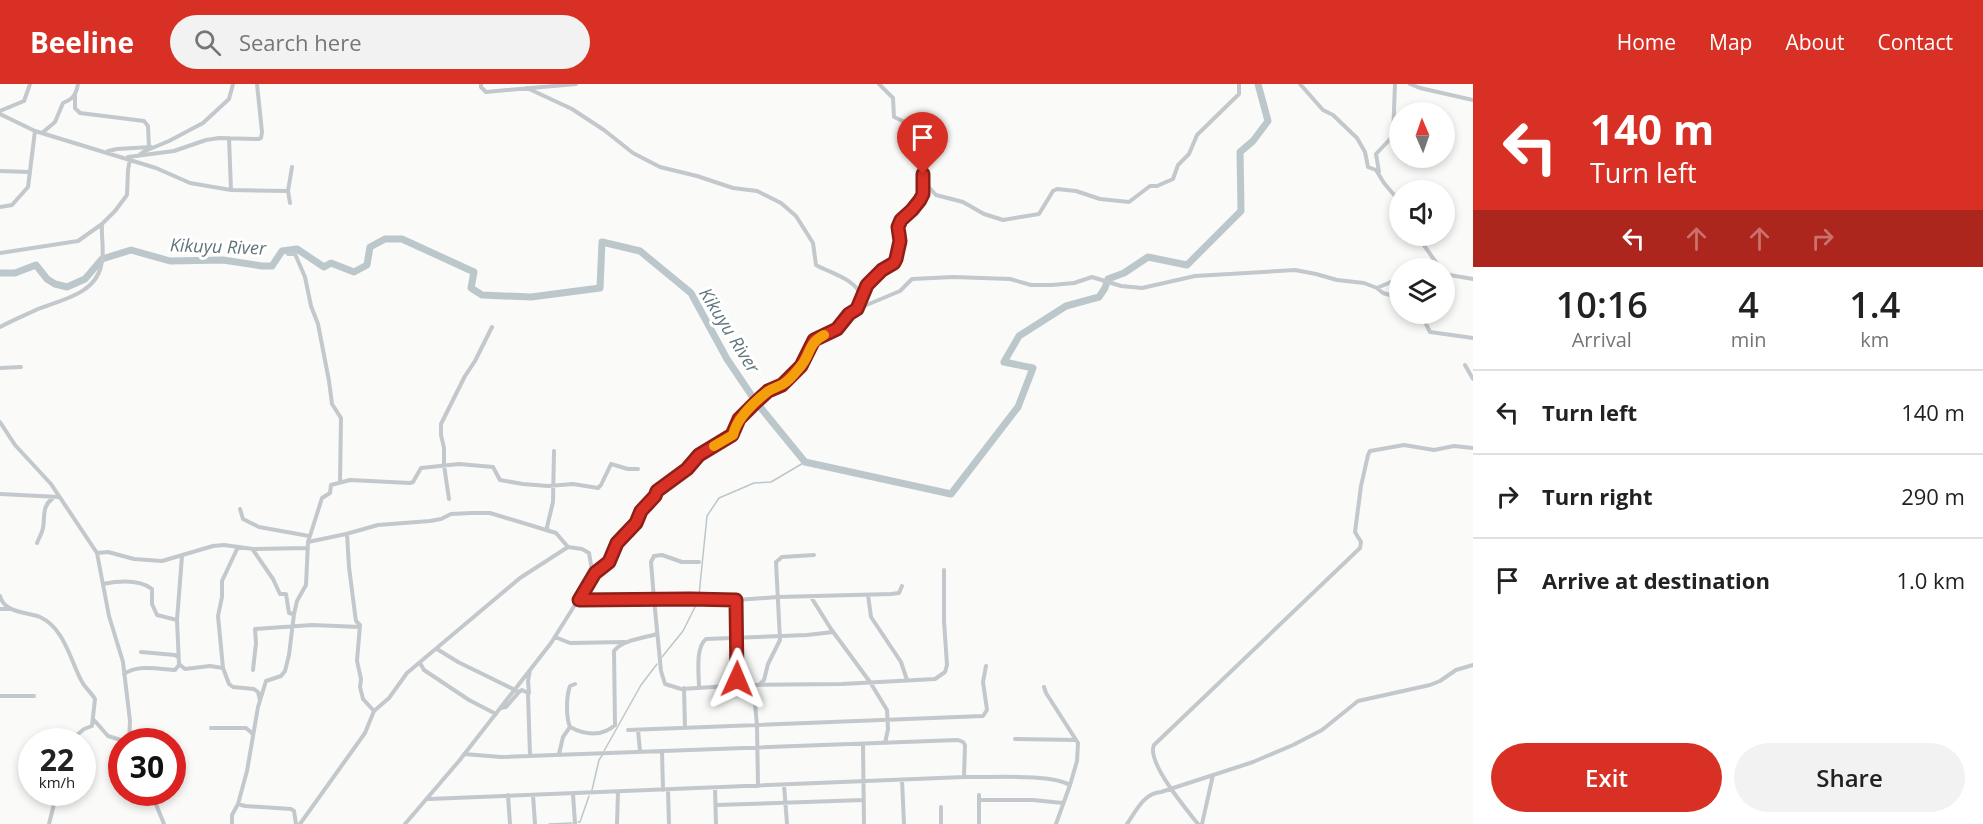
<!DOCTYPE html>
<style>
:root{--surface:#fff;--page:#f2f2f2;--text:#222;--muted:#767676;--line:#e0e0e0;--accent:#d93025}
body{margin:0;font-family:"Open Sans",sans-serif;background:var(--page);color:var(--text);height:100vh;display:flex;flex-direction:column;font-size:22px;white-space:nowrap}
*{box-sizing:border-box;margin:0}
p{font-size:20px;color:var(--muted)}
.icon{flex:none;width:33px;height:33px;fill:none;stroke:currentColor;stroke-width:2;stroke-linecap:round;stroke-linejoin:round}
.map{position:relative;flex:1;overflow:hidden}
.drawer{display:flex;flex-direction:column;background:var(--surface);width:510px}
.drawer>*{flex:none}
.hud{background:#d93025;color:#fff;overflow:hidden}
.needle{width:39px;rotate:358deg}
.buttons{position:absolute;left:1389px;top:18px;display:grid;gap:12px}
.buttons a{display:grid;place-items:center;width:66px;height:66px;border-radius:50%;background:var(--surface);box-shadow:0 3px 9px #0003;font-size:30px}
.speed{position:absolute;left:18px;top:644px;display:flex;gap:12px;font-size:30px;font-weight:700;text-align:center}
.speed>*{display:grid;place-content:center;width:78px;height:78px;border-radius:50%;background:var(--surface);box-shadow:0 3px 9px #0003;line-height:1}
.speed small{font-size:15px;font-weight:400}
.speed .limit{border:9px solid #d22;background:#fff;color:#111}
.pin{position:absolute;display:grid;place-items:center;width:51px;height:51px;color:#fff;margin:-62px -26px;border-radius:50% 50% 50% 0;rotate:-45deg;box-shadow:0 0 6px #0007}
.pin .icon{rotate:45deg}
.me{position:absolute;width:66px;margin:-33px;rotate:1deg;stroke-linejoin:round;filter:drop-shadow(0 0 4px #0008)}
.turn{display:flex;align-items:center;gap:21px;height:126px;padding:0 18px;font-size:27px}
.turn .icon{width:78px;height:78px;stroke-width:2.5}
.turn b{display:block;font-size:42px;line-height:51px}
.lanes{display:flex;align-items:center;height:57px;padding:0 18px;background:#0003;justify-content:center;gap:30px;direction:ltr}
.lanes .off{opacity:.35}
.eta{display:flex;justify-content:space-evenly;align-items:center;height:102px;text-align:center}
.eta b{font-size:36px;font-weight:600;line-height:42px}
.cta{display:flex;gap:12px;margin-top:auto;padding:12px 18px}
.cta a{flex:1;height:69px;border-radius:36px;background:var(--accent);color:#fff;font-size:24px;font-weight:600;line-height:69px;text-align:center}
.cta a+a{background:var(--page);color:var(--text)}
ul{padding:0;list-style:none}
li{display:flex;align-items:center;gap:18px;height:84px;padding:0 18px;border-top:2px solid var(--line)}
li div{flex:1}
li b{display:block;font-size:22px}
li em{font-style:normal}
header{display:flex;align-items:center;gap:36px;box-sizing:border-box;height:84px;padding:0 30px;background:var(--accent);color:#fff}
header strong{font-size:28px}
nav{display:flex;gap:33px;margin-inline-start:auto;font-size:21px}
.search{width:420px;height:54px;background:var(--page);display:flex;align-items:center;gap:15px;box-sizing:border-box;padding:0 21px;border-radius:33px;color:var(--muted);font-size:22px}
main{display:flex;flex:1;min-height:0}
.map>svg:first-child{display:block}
</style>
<header>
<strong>Beeline</strong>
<div class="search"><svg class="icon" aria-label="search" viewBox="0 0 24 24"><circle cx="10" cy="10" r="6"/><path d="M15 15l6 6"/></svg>Search here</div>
<nav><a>Home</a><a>Map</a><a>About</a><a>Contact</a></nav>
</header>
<main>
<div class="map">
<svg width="1473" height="740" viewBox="0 0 1473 740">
<rect width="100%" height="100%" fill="#fafaf8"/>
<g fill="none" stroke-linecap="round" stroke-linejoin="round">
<path stroke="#bbc7cb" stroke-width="1.5" d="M 699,511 L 707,432 L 719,414 L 754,399 L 771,398 L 805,378
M 662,573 L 683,547 L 697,519
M 604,667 L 641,601 L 657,580
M 592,706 L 599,676 L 603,670
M 578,738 L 580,738 L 589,712
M 549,740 L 572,739"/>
<path stroke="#bbc7cb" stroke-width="7" d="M 0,189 L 15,189 L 36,181 L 47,195 L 55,200 L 67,203 L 85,195 L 102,175 L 131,166 L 170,177 L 223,176 L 262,182 L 272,182 L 282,167 L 297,165 L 324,183 L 331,179 L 354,188 L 367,181 L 370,163 L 385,155 L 402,155 L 474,188 L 471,204 L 482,211 L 531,213 L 600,204 L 602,158 L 640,167 L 691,209 L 727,275 L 756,318 L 805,378 L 951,410 L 1018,323 L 1033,284 L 1004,278 L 1019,252 L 1066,222 L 1099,213 L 1105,204 L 1108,195 L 1124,189 L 1148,173 L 1187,181 L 1241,127 L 1240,68 L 1253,57 L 1268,37 L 1258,0"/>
<path stroke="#c3c8cc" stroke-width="4" d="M 481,0 L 481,3 L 486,8 L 576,0
M 1300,0 L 1323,26 L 1333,31 L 1357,54 L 1365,68 L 1368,83 L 1376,86 L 1384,99 L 1400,118
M 1410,0 L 1420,4 L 1473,16
M 75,11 L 75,24 L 80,29 L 144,37 L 148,42 L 149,64
M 0,27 L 24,17 L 30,0
M 0,30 L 35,47 L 156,84 L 190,99 L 231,106 L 288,107 L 290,119
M 42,49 L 55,38 L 63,19 C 73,15 76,11 78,0
M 229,54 L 231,106
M 108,67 L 117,65 L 151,63
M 138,72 L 145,67 L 169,57 L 203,39 L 229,15 L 233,0
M 128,73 L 174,67 L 206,56 L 219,54 L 259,55 L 261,54 L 262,48 L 257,0
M 0,87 L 29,88
M 1379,88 L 1376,70 L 1393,52 L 1395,0
M 923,97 L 936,111 L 963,118 L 984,130 L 1003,136 L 1039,130 L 1053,107 L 1057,105 L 1076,107 L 1100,115 L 1129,118 L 1150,102 L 1157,102 L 1173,95 L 1178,81 L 1189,70 L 1197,51 L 1239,10 L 1239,0
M 288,107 L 292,83
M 0,123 L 12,121 L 28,103 L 35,47
M 1420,152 L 1423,160 L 1440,184
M 0,169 L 78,157 L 102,140 L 115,127 L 127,111 L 128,86 L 130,75
M 288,170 L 295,170 L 305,193 L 311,222 L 318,240 L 329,297 L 332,320 L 341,334 L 340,398
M 1444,190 L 1473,195
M 1378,205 L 1383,209 L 1400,214
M 862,211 L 867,201 L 896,175 L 900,157 L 898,143 L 901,136 L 916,122 L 923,110 L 923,87 L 916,67 L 913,46 L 909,40 L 894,33 L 893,14 L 879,0
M 857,225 L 900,207 L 912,195 L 953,193 L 1010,195 L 1031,201 L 1052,201 L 1074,199 L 1092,193 L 1121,202 L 1142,204 L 1195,192 L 1295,186 L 1316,190 L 1337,196 L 1364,199 L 1377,204 L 1400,194
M 1421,230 L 1430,248 L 1473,254
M 0,243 C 13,236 25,231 38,225 C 61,216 95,210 101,182 C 105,169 101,154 102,140
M 1465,281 L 1473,295
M 0,284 L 21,283
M 0,338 L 15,361 L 51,400 L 97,469 L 109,532 L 123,578 L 130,637 L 129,657
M 0,410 L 59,413
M 449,415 L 444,381 L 444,364 L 441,351 L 441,340 L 465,292 L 475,277 L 492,243
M 240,425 L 243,435 L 259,443 L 309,452
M 548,447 L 547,443 L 553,418 L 554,367
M 308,458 L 346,450 L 378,441 L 430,437 L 441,435 L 451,430 L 471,429 L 490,429 L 556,449 L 568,463 L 582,465 L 589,469 L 593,492
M 37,459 C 39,454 42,449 43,444 C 45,433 42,422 52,415
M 238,463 L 222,497 L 222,513 L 218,532 L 223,584 L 229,600 L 233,603 L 254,605 L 258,608 L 260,616
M 253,466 L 273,495 L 280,510 L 286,510 L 289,529 L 293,530
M 97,469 L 108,468 L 134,475 L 162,477 L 213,462 L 224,461 L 253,465 L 308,464
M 182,472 L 177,536 L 179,580 L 185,585 L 210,582 L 223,584
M 699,478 L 682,478 L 662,471 L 654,472 L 651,478 L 654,515 L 736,516 L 778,513 L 891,510 L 899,509 L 902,502
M 103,500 C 118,497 139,495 152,505 L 152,520 L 157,531 L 177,536
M 868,511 L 871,533 L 901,578 L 907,596
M 0,512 C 4,529 27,528 40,533 C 64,544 70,575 81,596 C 84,603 91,608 95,615 L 92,642 L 84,645 L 70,657
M 811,513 L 831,545 L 870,598 L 887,626 L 888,645 L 885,659
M 579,516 L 654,515 L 661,587 L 665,600 L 681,605 L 745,601 L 754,608 L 757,642 L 758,702
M 736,516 L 737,601
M 0,525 L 11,525
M 555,553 L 570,559 L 625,558
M 437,565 L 458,578 L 519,608 L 522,606 L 528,609 L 530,672
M 141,568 L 175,571 L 178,573
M 420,579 L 424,586 L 469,616 L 496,630
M 253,586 L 256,559 L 255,545 L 312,541 L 360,543
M 124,590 C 137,580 160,585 175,586 L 179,581
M 760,600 L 764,596 L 768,580 L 780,556 L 776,478 L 782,473 L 814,471
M 745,601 L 842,600 L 935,595 L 945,588 L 947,581 L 944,537 L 944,486
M 1044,603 L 1046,609 L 1078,659 L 1077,677 L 1070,701
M 684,604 L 685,644
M 699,604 C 699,590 695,564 706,555 L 807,551 L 833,548
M 529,609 L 528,597 L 530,586
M 0,612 L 34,612
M 501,624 L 506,623 L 519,608
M 374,627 L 389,614 L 407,589 L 451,552 L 520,494 L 568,463
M 94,636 L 108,652 L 124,657
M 570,643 C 566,633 566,613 570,602 L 575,600
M 211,644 L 246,644 L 253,650
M 628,646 L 983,632 L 987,626 L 983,598 L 986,582
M 638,646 L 640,667
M 1015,655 L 1076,656
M 863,660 L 864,740
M 662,667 L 663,706
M 464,670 L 501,673 L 958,656 L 963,658 L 965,661 L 964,693
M 559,670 L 563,653 L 570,643 C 585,651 602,653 615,641 L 614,567 C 622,556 644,554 657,550
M 902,696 L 904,740
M 784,701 L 787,740
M 715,704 L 716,740
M 668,706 L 669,740
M 151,708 L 164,740
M 573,710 L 575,740
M 508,711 L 510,740
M 533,711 L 535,740
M 429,715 L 964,693 C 990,694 1048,689 1070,701 L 1056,740
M 979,716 L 1033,716 L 1063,719
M 238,720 L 245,722 L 291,725 L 294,727 L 296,740
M 716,721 L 864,716
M 941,723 L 941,740
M 49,740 L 57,708
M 232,740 L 232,731 L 238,720 L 247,687 L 258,623 L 266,597 L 281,592 L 285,587 L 289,571 L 294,530 L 297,517 L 306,501 L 308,458 L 322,414 L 330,409 L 331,401 L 350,396 L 410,399 L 413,398 L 421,384 L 459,380 L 493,383 L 500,396 L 523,400 L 548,402 L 573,400 L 598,404 L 601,401 L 611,380 L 628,385 L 638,385
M 300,740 L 365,649 L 374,627 L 363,615 L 360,603 L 361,595 L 357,577 L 360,541 L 356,537 L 355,530 L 349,483 L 347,450
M 405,740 L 459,677 L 551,559 L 595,489 L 609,478 L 617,459 L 636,439 L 641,427 L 655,412 L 657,407 L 688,385 L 699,371 L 733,351 L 738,337 L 756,318 L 768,307 L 782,301 L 801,282 L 814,256 L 837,245 L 849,230 L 857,225 L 861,212 C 856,195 830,189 816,181 L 813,159 L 796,132 L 781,119 L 757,107 L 733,104 L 697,92 L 660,83 L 633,69 L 604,46 L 572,25 L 527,4
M 617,740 L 618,708
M 979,740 L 979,711
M 1127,740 C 1136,727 1144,709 1161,708 L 1253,678 L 1293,661 L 1322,646 L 1358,617 L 1430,601 L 1440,597 L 1456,586 L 1473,581
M 1198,740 C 1187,726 1146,678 1154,661 L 1360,464 L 1361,458 L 1355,448 L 1361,402 L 1368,371 L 1370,367 L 1404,361 L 1434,366 L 1454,362 L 1473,364
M 1202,740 L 1213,691"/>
</g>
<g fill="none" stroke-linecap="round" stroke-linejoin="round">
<g stroke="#8d1f18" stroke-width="15">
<path id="route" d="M 737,595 L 736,516 L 690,515 L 579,516 L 595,489 L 609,478 L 617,459 L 636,439 L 641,427 L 655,412 L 657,407 L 687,385 L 699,371 L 732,351 L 739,335 L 756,318 L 768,307 L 782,301 L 801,282 L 814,256 L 837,245 L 849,230 L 857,225 L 867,201 L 882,186 L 894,179 L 896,175 L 900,157 L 898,143 L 901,136 L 912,126 L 920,116 L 923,110 L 923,90"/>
</g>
<use href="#route" stroke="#d93025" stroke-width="10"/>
<path stroke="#f59e0b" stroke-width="10" d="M 714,362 L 733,351 C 737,334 753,319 767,308 C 772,304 778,303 783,300 C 790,296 795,289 800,283 C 811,271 807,260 824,251"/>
</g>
<g text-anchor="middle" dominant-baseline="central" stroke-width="6" stroke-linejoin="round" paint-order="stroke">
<g font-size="18" font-style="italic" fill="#60757c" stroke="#fff">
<text transform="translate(218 162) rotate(2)">Kikuyu River</text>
<text transform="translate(730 246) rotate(58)">Kikuyu River</text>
</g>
</g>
</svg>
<div class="buttons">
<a><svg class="needle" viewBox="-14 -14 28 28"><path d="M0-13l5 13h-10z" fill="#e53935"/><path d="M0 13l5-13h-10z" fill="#767676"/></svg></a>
<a><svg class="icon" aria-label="sound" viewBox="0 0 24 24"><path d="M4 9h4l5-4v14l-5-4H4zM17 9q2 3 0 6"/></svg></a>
<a><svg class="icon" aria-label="layers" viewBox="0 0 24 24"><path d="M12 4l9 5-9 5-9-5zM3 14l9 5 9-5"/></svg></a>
</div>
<div class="speed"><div>22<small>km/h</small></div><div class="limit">30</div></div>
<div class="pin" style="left:923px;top:90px;background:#d93025"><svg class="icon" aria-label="arrive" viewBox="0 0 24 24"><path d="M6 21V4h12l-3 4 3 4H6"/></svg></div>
<svg class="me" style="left:737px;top:595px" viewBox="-20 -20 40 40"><path d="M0-17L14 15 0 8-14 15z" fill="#d93025" stroke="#fff" stroke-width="4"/></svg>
</div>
<section class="drawer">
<div class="hud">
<div class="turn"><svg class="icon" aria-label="left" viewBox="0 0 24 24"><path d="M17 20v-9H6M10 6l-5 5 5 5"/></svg><div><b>140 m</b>Turn left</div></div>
<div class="lanes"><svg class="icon" aria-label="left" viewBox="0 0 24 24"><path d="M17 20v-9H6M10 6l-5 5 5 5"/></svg><svg class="icon off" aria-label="ahead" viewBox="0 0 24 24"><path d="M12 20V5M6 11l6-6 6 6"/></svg><svg class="icon off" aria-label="ahead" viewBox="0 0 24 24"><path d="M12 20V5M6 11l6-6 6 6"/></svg><svg class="icon off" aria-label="right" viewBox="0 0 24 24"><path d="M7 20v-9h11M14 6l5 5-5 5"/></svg></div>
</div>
<div class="eta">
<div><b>10:16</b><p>Arrival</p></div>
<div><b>4</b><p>min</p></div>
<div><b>1.4</b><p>km</p></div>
</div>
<ul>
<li><svg class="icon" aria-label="left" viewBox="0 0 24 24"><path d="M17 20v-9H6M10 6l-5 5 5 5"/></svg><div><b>Turn left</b></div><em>140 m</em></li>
<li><svg class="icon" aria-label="right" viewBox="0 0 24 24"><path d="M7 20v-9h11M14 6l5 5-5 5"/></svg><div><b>Turn right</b></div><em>290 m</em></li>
<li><svg class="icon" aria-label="arrive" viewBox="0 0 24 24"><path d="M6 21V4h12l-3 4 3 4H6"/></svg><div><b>Arrive at destination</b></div><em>1.0 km</em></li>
</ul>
<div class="cta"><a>Exit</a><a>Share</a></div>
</section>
</main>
